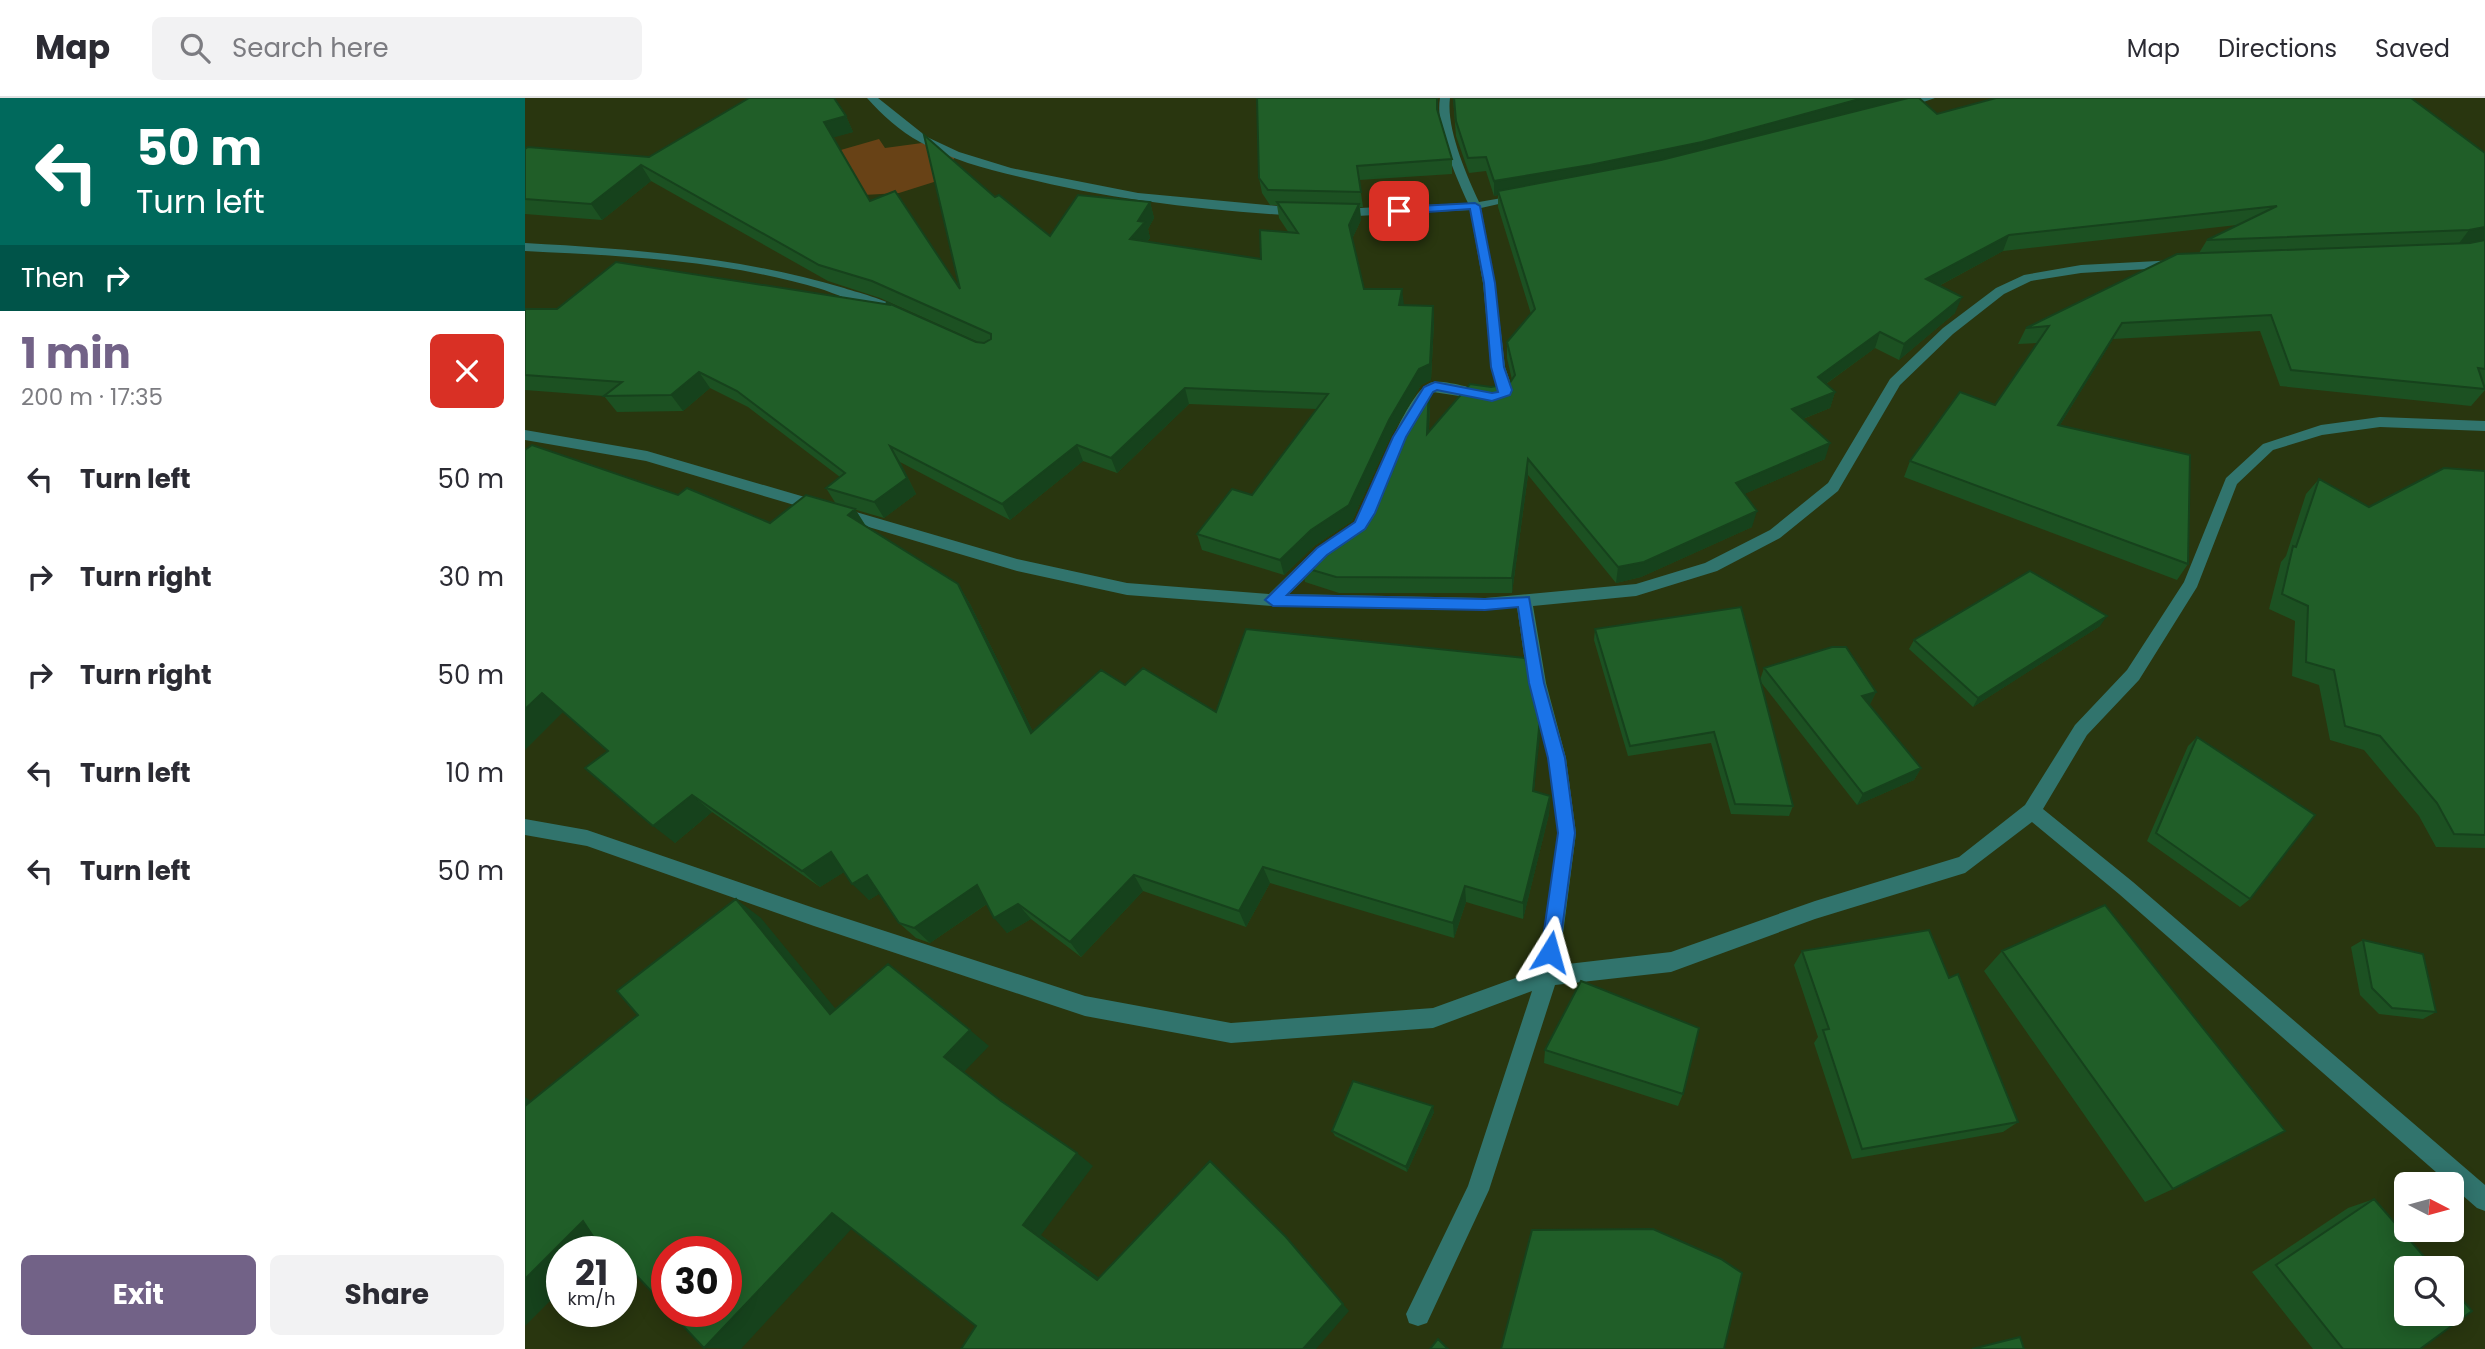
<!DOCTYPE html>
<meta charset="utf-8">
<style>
:root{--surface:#fff;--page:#f2f2f3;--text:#2b2b33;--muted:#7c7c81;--line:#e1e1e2;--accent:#726287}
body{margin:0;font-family:Poppins,sans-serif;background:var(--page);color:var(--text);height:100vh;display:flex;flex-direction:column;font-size:26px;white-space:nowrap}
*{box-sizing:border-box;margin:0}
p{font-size:23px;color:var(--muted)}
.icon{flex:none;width:38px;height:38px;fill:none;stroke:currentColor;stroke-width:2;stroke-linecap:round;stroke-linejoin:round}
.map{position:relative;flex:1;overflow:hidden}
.drawer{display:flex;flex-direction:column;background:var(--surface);width:525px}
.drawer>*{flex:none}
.top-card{background:#00695c;color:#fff;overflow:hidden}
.needle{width:46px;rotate:96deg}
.fabs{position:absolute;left:1869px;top:1074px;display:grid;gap:14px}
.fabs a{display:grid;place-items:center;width:70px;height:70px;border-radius:10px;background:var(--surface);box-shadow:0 4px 18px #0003;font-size:35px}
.speed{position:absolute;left:21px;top:1138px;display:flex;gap:14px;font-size:35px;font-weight:700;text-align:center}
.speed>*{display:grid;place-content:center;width:91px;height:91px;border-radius:50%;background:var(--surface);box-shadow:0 4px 18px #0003;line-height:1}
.speed small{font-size:18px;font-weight:400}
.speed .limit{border:10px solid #d22;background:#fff;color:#111}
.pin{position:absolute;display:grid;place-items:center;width:60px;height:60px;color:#fff;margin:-30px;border-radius:14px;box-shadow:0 4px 10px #0006}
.me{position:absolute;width:77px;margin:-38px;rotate:8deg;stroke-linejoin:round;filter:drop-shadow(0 0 5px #0008)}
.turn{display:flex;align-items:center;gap:24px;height:147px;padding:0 21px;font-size:32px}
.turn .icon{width:91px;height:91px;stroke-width:2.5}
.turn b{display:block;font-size:49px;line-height:60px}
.then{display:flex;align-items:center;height:66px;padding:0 21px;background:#0003;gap:14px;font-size:26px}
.round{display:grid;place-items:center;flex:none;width:74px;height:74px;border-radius:10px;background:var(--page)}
.head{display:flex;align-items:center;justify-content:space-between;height:119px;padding:0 21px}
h1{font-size:42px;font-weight:700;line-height:52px;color:var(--accent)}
.action{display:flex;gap:14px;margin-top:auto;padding:14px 21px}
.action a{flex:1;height:80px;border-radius:10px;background:var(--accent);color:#fff;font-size:28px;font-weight:700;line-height:80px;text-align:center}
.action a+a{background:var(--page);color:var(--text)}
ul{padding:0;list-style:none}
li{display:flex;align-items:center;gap:21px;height:98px;padding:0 21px}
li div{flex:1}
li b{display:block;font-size:26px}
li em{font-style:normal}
header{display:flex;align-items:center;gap:42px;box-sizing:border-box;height:98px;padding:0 35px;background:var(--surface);border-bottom:2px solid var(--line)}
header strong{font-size:33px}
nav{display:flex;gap:38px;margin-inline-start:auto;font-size:24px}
.search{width:490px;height:63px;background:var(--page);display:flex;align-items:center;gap:18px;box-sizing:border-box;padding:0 24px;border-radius:10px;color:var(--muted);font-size:26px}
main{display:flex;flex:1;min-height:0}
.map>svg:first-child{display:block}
</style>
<header>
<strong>Map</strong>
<div class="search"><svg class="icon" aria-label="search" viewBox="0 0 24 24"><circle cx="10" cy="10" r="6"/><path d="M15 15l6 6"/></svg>Search here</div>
<nav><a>Map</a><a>Directions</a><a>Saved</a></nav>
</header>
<main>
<section class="drawer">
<div class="top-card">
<div class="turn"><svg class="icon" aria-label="left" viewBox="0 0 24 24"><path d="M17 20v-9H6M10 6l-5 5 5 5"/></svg><div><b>50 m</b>Turn left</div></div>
<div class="then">Then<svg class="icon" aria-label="right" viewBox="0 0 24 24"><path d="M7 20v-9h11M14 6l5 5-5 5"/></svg></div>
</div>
<div class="head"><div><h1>1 min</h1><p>200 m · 17:35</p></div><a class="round" style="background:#d93025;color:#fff"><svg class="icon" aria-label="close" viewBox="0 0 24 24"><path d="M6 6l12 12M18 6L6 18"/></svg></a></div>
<ul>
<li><svg class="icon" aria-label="left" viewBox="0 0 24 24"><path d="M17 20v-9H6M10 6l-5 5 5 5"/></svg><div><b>Turn left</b></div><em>50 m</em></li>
<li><svg class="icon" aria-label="right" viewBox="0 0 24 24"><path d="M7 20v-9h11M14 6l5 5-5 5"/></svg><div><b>Turn right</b></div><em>30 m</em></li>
<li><svg class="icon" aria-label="right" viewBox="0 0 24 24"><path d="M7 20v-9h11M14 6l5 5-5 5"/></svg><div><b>Turn right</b></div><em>50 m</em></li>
<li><svg class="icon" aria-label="left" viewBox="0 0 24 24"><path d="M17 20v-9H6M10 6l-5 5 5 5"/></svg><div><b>Turn left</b></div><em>10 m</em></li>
<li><svg class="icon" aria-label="left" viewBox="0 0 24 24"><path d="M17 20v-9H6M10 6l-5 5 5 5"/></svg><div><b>Turn left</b></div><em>50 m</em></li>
</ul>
<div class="action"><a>Exit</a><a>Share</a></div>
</section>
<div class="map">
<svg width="1960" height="1251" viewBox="0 0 1960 1251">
<rect width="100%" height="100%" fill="#29360f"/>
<path fill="#684216" d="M 354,41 L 360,50 L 397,45 L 431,58 L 412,83 L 374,95 L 321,98 L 295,58 Z"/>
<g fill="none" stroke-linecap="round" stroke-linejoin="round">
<path fill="#31746d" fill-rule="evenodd" d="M 342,0 L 353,0 L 402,39 L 434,54 L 486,70 L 613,95 L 774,110 L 780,114 L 774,118 C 680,112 586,102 495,79 C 461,71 426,62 395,44 C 375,33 357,17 342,0 Z
M 915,0 L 925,0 C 921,30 941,76 954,104 L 994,97 L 1000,100 L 956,110 L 970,185 L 980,269 L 988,292 L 983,300 L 967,303 L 908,294 L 882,339 L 861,390 L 854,395 L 847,390 C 855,369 886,287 908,284 C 923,282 952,292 967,295 L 974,292 L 966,269 L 958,185 L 945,112 L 813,119 L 807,115 L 813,111 L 943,105 C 930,77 910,30 915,0 Z
M 1394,0 L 1410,0 L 1375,12 L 1370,9 Z
M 0,145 C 108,151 215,159 319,190 C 337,196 365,202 378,214 L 377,217 C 364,219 312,196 296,191 C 200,162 99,158 0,153 Z
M 1652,162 L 1656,163 L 1656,169 L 1556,175 L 1506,183 L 1479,196 L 1428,236 L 1375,287 L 1313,393 L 1255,440 L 1192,473 L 1111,498 L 1008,508 L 1021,585 L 1041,660 L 1051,735 L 1034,867 L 1146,854 L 1290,803 L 1434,759 L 1500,707 L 1550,627 L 1602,572 L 1659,484 L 1701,380 L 1738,346 L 1796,327 L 1855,319 L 1960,323 L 1960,333 L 1855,329 L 1797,337 L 1748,352 L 1712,386 L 1672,489 L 1614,582 L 1562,637 L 1518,711 L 1608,784 L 1960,1087 L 1960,1113 L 1952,1110 L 1594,796 L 1507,724 L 1440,775 L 1290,821 L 1146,874 L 1030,887 L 964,1092 L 902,1225 L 893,1228 L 884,1225 L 881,1216 L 943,1088 L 1007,893 L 908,930 L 706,945 L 560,918 L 289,828 L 62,748 L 0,737 L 0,721 L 62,732 L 289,810 L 560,898 L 706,925 L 908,910 L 1013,872 L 1033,735 L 1023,660 L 1003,585 L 992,509 L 960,512 L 748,508 L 602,497 L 492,473 L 121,363 L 0,342 L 0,332 L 122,353 L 492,461 L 602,485 L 744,496 L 787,454 L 799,454 L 801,458 L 799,462 L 764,496 L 960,500 L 1111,486 L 1180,465 L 1245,432 L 1303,385 L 1365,281 L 1418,230 L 1471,190 L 1499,177 L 1556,167 Z"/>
</g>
<path fill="#1c5122" d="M 928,0 L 1376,0 L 1375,2 L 1412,16 L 1960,55 L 1960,292 L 1946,308 L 1755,288 L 1735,233 L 1588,241 L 1535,327 L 1663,466 L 1652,482 L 1379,379 L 1385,363 L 1470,307 L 1512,245 L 1493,246 L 1501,230 L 1674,155 L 1682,142 L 1712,127 L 1478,153 L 1414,188 L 1430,215 L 1374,262 L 1350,250 L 1301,286 L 1310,294 L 1305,310 L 1278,321 L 1300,361 L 1219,396 L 1227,429 L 1116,479 L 1091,485 L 1003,377 L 987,495 L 814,495 L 780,484 L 777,469 L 840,417 L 904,288 L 905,304 L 904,334 L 966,289 L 984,286 L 987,282 L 982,260 L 982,244 L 1006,216 L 973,109 L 973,97 L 969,98 L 961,73 L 944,75 L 931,38 Z
M 913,13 L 927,61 L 927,76 L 834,82 L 838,109 L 835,109 L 836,122 L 827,141 L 839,191 L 879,207 L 908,208 L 909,224 L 906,282 L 896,287 L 866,338 L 827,423 L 789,448 L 759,477 L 677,452 L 672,436 L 727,397 L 792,311 L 664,306 L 592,375 L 558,363 L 485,422 L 375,364 L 391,396 L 359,420 L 311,406 L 301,390 L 315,379 L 223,309 L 185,290 L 158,313 L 92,314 L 79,298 L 0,292 L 0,211 L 362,207 L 361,204 L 451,244 L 455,245 L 355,200 L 303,183 L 126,83 L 77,122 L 0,116 L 0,51 L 124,59 L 321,18 L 328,34 L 308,39 L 345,103 L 435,191 L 470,99 L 525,138 L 625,104 L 629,120 L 623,131 L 625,140 L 622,144 L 736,161 L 764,135 L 754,120 L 752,107 L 745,107 L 737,95 L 734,80 Z
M 1960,373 L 1960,750 L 1911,749 L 1894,718 L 1839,652 L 1805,642 L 1794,587 L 1767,578 L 1770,523 L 1744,511 L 1756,464 L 1761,458 L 1781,396 L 1794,381 L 1844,409 Z
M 153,397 L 245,425 L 330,411 L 341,428 L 433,486 L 445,506 L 508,634 L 600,587 L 691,614 L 1015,620 L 1009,693 L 1025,698 L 1024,716 L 998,821 L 941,804 L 929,840 L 745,785 L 721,829 L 618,793 L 556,859 L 506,821 L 482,835 L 462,806 L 405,845 L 391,840 L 374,825 L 355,795 L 344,802 L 319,774 L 295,789 L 187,714 L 150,745 L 83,653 Z
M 1575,528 L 1448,609 L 1384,551 L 1389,542 Z
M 1070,531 L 1235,582 L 1239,570 L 1351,594 L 1345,606 L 1344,607 L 1396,670 L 1389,682 L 1332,707 L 1235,583 L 1268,708 L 1264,718 L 1206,716 L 1186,645 L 1103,658 L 1069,542 Z
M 1672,639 L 1725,801 L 1715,809 L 1622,743 L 1663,648 Z
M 1838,842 L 1911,914 L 1898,921 L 1854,916 L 1835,897 L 1826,849 Z
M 1277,853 L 1424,880 L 1493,1024 L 1478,1034 L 1327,1061 L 1289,945 L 1293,939 L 1269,867 Z
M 1477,853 L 1648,1091 L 1620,1104 L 1459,873 Z
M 1020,952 L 1158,996 L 1153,1008 L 1019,965 Z
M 909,1014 L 882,1074 L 810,1038 L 807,1033 Z
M 1849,1101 L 1895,1251 L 1788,1251 L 1727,1174 L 1823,1110 Z"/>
<path fill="#16421c" d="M 1338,0 L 1376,0 L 1375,3 L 1175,58 L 973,93 L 973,97 L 969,98 L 969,83 Z
M 321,18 L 328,34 L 307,40 L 299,24 Z
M 116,67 L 126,83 L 77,122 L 66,106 Z
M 625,104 L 629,120 L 623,131 L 625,140 L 610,157 L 605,141 L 613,123 Z
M 834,106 L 836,122 L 826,143 L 824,127 Z
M 1960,129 L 1960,143 L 1932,148 L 1944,132 Z
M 1484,137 L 1478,153 L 1395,198 L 1401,181 Z
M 877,191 L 879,207 L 874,207 Z
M 1437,199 L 1430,215 L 1374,262 L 1379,246 Z
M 908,208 L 909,224 L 906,282 L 896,287 L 866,338 L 827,423 L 789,448 L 759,477 L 755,462 Z
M 1597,225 L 1588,241 L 1525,343 L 1533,327 Z
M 1355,234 L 1350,250 L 1288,295 L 1293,279 Z
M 174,274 L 185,290 L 158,313 L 146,297 Z
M 904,288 L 905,304 L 903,352 L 902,336 Z
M 660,290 L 664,306 L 592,375 L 586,360 Z
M 1310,294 L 1305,310 L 1262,327 L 1267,311 Z
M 1305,345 L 1300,361 L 1208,401 L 1211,385 Z
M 552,347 L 558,363 L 485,422 L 477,406 Z
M 365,348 L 375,364 L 391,396 L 359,420 L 349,404 Z
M 1003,361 L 1003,377 L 987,495 L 987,480 Z
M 330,411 L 343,432 L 323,417 Z
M 1232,413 L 1227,429 L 1116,479 L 1091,485 L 1093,469 Z
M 433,486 L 445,506 L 518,654 L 506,635 Z
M 1582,518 L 1575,528 L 1448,609 L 1453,600 Z
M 1351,594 L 1345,606 L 1331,611 L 1337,598 Z
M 17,595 L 39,613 L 0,652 L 0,611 Z
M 1015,620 L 1015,639 L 1007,710 L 1008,693 Z
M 1396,670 L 1389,682 L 1332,707 L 1338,696 Z
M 167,697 L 187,714 L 150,745 L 128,728 Z
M 1025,698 L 1024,716 L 998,821 L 998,805 Z
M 306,754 L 324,771 L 295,789 L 277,773 Z
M 738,769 L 745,785 L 721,829 L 714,813 Z
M 342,777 L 359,793 L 344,802 L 327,786 Z
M 609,777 L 618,793 L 556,859 L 545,844 Z
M 452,787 L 466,803 L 405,845 L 389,830 Z
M 940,788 L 941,804 L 929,840 L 928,825 Z
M 211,801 L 236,820 L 328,932 L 305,916 Z
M 493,806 L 506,821 L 482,835 L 469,820 Z
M 445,932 L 464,948 L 439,974 L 419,959 Z
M 0,999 L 34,1023 L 0,1009 Z
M 908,1008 L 909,1014 L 882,1074 L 881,1069 Z
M 552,1055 L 568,1068 L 516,1137 L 588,1190 L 572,1182 L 498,1127 Z
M 307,1115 L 332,1125 L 216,1251 L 179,1250 Z
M 58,1123 L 93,1133 L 74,1153 L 37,1153 L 37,1191 L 0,1228 L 0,1181 Z
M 83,1147 L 96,1153 L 77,1152 Z
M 769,1149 L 824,1213 L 791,1251 L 778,1251 Z"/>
<path fill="#205e28" stroke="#16421c" stroke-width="2" d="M 224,0 L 309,0 L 321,18 L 299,24 L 345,103 L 370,93 L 435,191 L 399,37 L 470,99 L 474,97 L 525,138 L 553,97 L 625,104 L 613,123 L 620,124 L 605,141 L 736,161 L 735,132 L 773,135 L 752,104 L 834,106 L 824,127 L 839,191 L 877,191 L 874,207 L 908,208 L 905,266 L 894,271 L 864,322 L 824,407 L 786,432 L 755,462 L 672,436 L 707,391 L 727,397 L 803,296 L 660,290 L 586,360 L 552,347 L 477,406 L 365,348 L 382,380 L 349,404 L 301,390 L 320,375 L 212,293 L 174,274 L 146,297 L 79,298 L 97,284 L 0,277 L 0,211 L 32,211 L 91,164 L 366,207 L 361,204 L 451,244 L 459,245 L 466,241 L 466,236 L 347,183 L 294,167 L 116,67 L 66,106 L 0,101 L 0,51 L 3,49 L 124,59 Z
M 732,0 L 912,0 L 912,11 L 927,61 L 832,68 L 836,94 L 743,92 L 734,80 Z
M 929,0 L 1338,0 L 1177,44 L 1065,67 L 969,83 L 961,59 L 943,60 L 931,23 Z
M 1383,0 L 1394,0 L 1412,16 L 1471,0 L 1886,0 L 1960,55 L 1960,129 L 1944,132 L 1682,142 L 1752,108 L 1484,137 L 1401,181 L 1437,199 L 1379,246 L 1355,234 L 1293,279 L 1310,294 L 1267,311 L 1305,345 L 1211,385 L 1232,413 L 1119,464 L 1093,469 L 1003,361 L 987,480 L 811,479 L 777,469 L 802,444 L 840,417 L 883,324 L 904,288 L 902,336 L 945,286 L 966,289 L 984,286 L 990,277 L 982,244 L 1010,211 L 973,93 L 1136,62 Z
M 1960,142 L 1960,271 L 1953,270 L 1960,291 L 1766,272 L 1746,217 L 1597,225 L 1533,327 L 1665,357 L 1663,466 L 1385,363 L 1435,294 L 1470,307 L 1524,228 L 1501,230 L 1652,156 L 1945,145 Z
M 7,347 L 153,397 L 162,390 L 245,425 L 281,397 L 330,411 L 323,417 L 433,486 L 506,635 L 576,572 L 600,587 L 618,570 L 691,614 L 721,531 L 1000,560 L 1015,620 L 1008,693 L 1025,698 L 998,805 L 940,788 L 928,825 L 738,769 L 714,813 L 609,777 L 545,844 L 493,806 L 469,820 L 452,787 L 389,830 L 374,825 L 342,777 L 327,786 L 306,754 L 277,773 L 167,697 L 128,728 L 60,670 L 83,653 L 17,595 L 0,611 L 0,352 Z
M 1919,370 L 1960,373 L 1960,737 L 1929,736 L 1912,705 L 1855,638 L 1820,628 L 1809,572 L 1781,564 L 1783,508 L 1757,496 L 1768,448 L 1771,449 L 1794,381 L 1844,409 Z
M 1505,473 L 1582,518 L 1453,600 L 1389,542 Z
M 1216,509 L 1268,708 L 1210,706 L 1189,634 L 1105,648 L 1070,531 Z
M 1307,549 L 1321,549 L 1351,594 L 1337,598 L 1396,670 L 1338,696 L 1239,570 Z
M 1672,639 L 1790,717 L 1725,801 L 1631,735 Z
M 211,801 L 305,916 L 363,866 L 445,932 L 419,959 L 476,1003 L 552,1055 L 498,1127 L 572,1182 L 685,1063 L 761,1139 L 818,1206 L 778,1251 L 436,1251 L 451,1228 L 307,1115 L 179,1250 L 144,1213 L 201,1213 L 201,1153 L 142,1153 L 142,1210 L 96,1161 L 96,1153 L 89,1153 L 83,1147 L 77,1152 L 58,1123 L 0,1181 L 0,1008 L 113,917 L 92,893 Z
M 1580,807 L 1760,1033 L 1648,1091 L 1477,853 Z
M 1404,832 L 1424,880 L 1433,876 L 1493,1024 L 1337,1051 L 1298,932 L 1304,931 L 1277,853 Z
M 1838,842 L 1898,856 L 1911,914 L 1867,910 L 1847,890 Z
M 1056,883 L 1174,930 L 1158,996 L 1020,952 Z
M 828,983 L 908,1008 L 881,1069 L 807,1033 Z
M 1849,1101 L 1910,1171 L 1881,1171 L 1881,1216 L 1927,1216 L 1927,1190 L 1947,1213 L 1895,1251 L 1818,1251 L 1751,1167 Z
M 1128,1131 L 1196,1161 L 1217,1175 L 1199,1251 L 976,1251 L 1007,1132 Z
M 1495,1239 L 1499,1251 L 1447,1251 Z
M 913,1241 L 923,1251 L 905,1251 Z"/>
<path fill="#1a73e8" stroke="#114b97" stroke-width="2" d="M 950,105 L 955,108 L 970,185 L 979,269 L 987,292 L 985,297 L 967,303 L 912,292 L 908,294 L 881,339 L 850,415 L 840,431 L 802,457 L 762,497 L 960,501 L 1004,499 L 1019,585 L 1040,660 L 1050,735 L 1034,854 L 1032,860 L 1025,863 L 1019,860 L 1016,854 L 1033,735 L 1023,660 L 1004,585 L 993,509 L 960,512 L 748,508 L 740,502 L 792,450 L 830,424 L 868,339 L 899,289 L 910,284 L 967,295 L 973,294 L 966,269 L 959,185 L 945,111 L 874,116 L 868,113 L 874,109 Z"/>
</svg>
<div class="fabs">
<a><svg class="needle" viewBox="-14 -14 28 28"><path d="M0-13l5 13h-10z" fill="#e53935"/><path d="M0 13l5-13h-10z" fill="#7c7c81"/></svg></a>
<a><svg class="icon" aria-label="search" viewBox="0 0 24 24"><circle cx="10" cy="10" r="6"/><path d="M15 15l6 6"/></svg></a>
</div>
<div class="speed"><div>21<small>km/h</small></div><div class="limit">30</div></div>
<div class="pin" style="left:874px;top:113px;background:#d93025"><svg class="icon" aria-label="arrive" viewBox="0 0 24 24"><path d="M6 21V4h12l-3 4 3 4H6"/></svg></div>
<svg class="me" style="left:1025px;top:854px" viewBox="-20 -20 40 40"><path d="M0-17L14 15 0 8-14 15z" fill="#1a73e8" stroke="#fff" stroke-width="4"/></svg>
</div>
</main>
